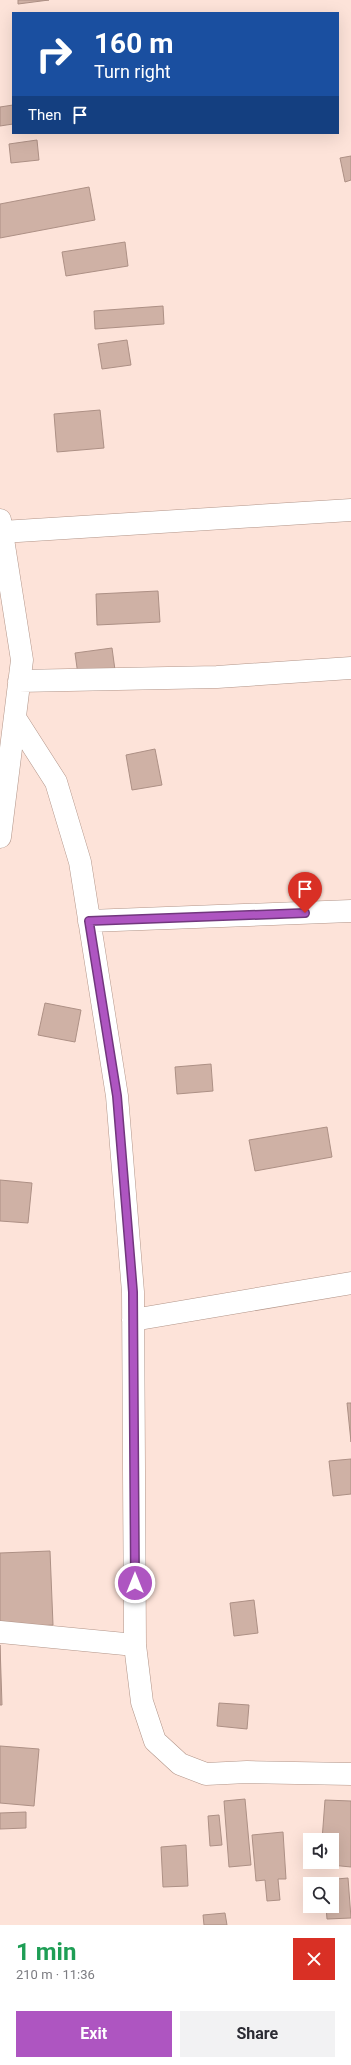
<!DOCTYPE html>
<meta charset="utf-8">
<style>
:root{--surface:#fff;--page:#f2f2f3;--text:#2b2b33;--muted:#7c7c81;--accent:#ae55c1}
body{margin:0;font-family:Roboto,sans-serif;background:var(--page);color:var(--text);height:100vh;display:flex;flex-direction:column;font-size:15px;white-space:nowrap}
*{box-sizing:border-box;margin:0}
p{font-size:13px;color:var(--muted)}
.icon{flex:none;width:22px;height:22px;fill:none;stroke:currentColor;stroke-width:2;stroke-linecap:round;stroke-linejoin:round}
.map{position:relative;height:1925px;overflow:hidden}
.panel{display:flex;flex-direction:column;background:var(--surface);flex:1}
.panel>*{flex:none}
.banner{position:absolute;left:12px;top:12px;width:327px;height:122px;border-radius:0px;box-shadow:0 4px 16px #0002;background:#1a4fa0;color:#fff;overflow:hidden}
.controls{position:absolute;left:303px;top:1833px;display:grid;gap:8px}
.controls a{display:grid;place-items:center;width:36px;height:36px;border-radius:0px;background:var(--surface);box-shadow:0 4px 16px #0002;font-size:20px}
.pin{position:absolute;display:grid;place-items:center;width:34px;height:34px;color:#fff;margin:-41px -17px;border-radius:50% 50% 50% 0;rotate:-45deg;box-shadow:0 0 4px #0007}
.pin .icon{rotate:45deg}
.me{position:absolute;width:44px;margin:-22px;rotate:0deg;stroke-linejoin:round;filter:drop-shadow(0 0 3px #0008)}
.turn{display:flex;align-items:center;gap:14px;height:84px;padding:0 16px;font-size:18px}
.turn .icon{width:52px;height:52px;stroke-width:2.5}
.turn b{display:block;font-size:28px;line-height:34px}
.then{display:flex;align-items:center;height:38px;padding:0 16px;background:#0003;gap:8px;font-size:15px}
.round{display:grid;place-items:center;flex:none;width:42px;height:42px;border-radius:0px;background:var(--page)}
.headline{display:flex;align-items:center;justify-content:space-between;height:68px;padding:0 16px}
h1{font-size:24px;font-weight:700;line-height:30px;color:#1e9e55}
.button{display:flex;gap:8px;margin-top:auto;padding:8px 16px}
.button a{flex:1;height:46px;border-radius:0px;background:var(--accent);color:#fff;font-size:16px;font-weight:700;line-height:46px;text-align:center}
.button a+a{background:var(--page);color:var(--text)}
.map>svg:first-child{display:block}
</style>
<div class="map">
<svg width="351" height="1925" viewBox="0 0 351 1925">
<rect width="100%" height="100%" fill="#fde3d9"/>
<path fill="#cfb1a5" stroke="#ad9085" d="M 18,0 L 49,0 L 18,4 Z
M 13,105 L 13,124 L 0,126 L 0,107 Z
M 37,140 L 39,160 L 11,163 L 9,144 Z
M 351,156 L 351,180 L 345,182 L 340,158 Z
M 89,187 L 95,220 L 0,238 L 0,204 Z
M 125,242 L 128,266 L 66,276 L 62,252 Z
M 163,306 L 164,324 L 95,329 L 94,311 Z
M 127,340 L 131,365 L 102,369 L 98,344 Z
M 100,410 L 104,448 L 57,452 L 54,414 Z
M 158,591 L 160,622 L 97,625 L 96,594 Z
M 112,648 L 115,670 L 78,675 L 75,653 Z
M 155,749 L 162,785 L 132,790 L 126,755 Z
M 45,1003 L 81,1010 L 75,1042 L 38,1035 Z
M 211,1064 L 213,1091 L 177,1094 L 175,1067 Z
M 327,1127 L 332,1157 L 255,1171 L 249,1140 Z
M 0,1180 L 32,1183 L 28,1223 L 0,1221 Z
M 347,1403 L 351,1403 L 351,1442 Z
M 351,1459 L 351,1494 L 333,1496 L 329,1461 Z
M 50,1551 L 53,1625 L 0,1628 L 0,1553 Z
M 254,1600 L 258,1633 L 234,1636 L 230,1603 Z
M 0,1645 L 2,1705 L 0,1705 Z
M 219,1703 L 249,1705 L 247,1729 L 217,1726 Z
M 0,1746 L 39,1749 L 34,1806 L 0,1803 Z
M 245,1799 L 251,1865 L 229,1867 L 224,1801 Z
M 325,1800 L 351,1801 L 351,1867 L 321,1864 L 321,1862 L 332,1862 L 332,1840 L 322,1840 Z
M 26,1812 L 26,1828 L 0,1829 L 0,1813 Z
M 219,1815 L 222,1845 L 210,1846 L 208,1816 Z
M 283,1832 L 286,1879 L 278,1879 L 280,1900 L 267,1901 L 265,1880 L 256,1881 L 252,1835 Z
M 186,1845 L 188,1886 L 163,1887 L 161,1847 Z
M 348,1878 L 351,1918 L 327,1919 L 326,1906 L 332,1906 L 332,1884 L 325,1884 L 325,1880 Z
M 225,1913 L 227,1925 L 204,1925 L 203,1915 Z"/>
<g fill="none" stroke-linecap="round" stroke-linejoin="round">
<g stroke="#b29589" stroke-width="23">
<path id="minor" d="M 0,520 L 22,660 L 0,837
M 2,532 L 351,510
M 19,681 L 217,677 L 351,668
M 15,718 L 56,782 L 80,862 L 117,1096 L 133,1292 L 135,1645
M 89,921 L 351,911
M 133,1320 L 351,1283
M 0,1632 L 135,1645 L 142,1702 L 155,1741 L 180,1764 L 206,1774 L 247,1772 L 351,1774"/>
</g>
<use href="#minor" stroke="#fff" stroke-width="22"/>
</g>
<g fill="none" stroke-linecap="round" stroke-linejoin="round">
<g stroke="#71377d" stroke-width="10">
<path id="route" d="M 135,1583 L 133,1292 L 117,1096 L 89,921 L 305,913"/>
</g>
<use href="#route" stroke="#ae55c1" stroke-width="7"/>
</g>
</svg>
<div class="controls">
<a><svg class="icon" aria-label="sound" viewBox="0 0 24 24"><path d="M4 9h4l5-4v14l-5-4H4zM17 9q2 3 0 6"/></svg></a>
<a><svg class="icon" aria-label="search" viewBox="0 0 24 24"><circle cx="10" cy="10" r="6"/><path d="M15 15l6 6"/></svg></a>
</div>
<div class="pin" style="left:305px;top:913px;background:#d93025"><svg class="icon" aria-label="arrive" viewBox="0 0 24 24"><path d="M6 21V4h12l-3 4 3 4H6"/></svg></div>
<svg class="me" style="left:135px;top:1583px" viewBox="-20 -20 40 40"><circle r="17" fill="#ae55c1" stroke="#fff" stroke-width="3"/><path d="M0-11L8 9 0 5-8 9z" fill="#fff"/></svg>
<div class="banner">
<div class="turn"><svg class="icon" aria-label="right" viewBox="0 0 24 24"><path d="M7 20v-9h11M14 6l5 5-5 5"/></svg><div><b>160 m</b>Turn right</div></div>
<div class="then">Then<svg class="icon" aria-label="arrive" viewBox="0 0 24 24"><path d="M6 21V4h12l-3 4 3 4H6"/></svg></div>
</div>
</div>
<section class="panel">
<div class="headline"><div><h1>1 min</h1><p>210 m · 11:36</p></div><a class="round" style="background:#d93025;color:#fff"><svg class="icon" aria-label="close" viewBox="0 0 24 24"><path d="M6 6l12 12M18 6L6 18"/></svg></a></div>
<div class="button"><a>Exit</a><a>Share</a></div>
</section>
